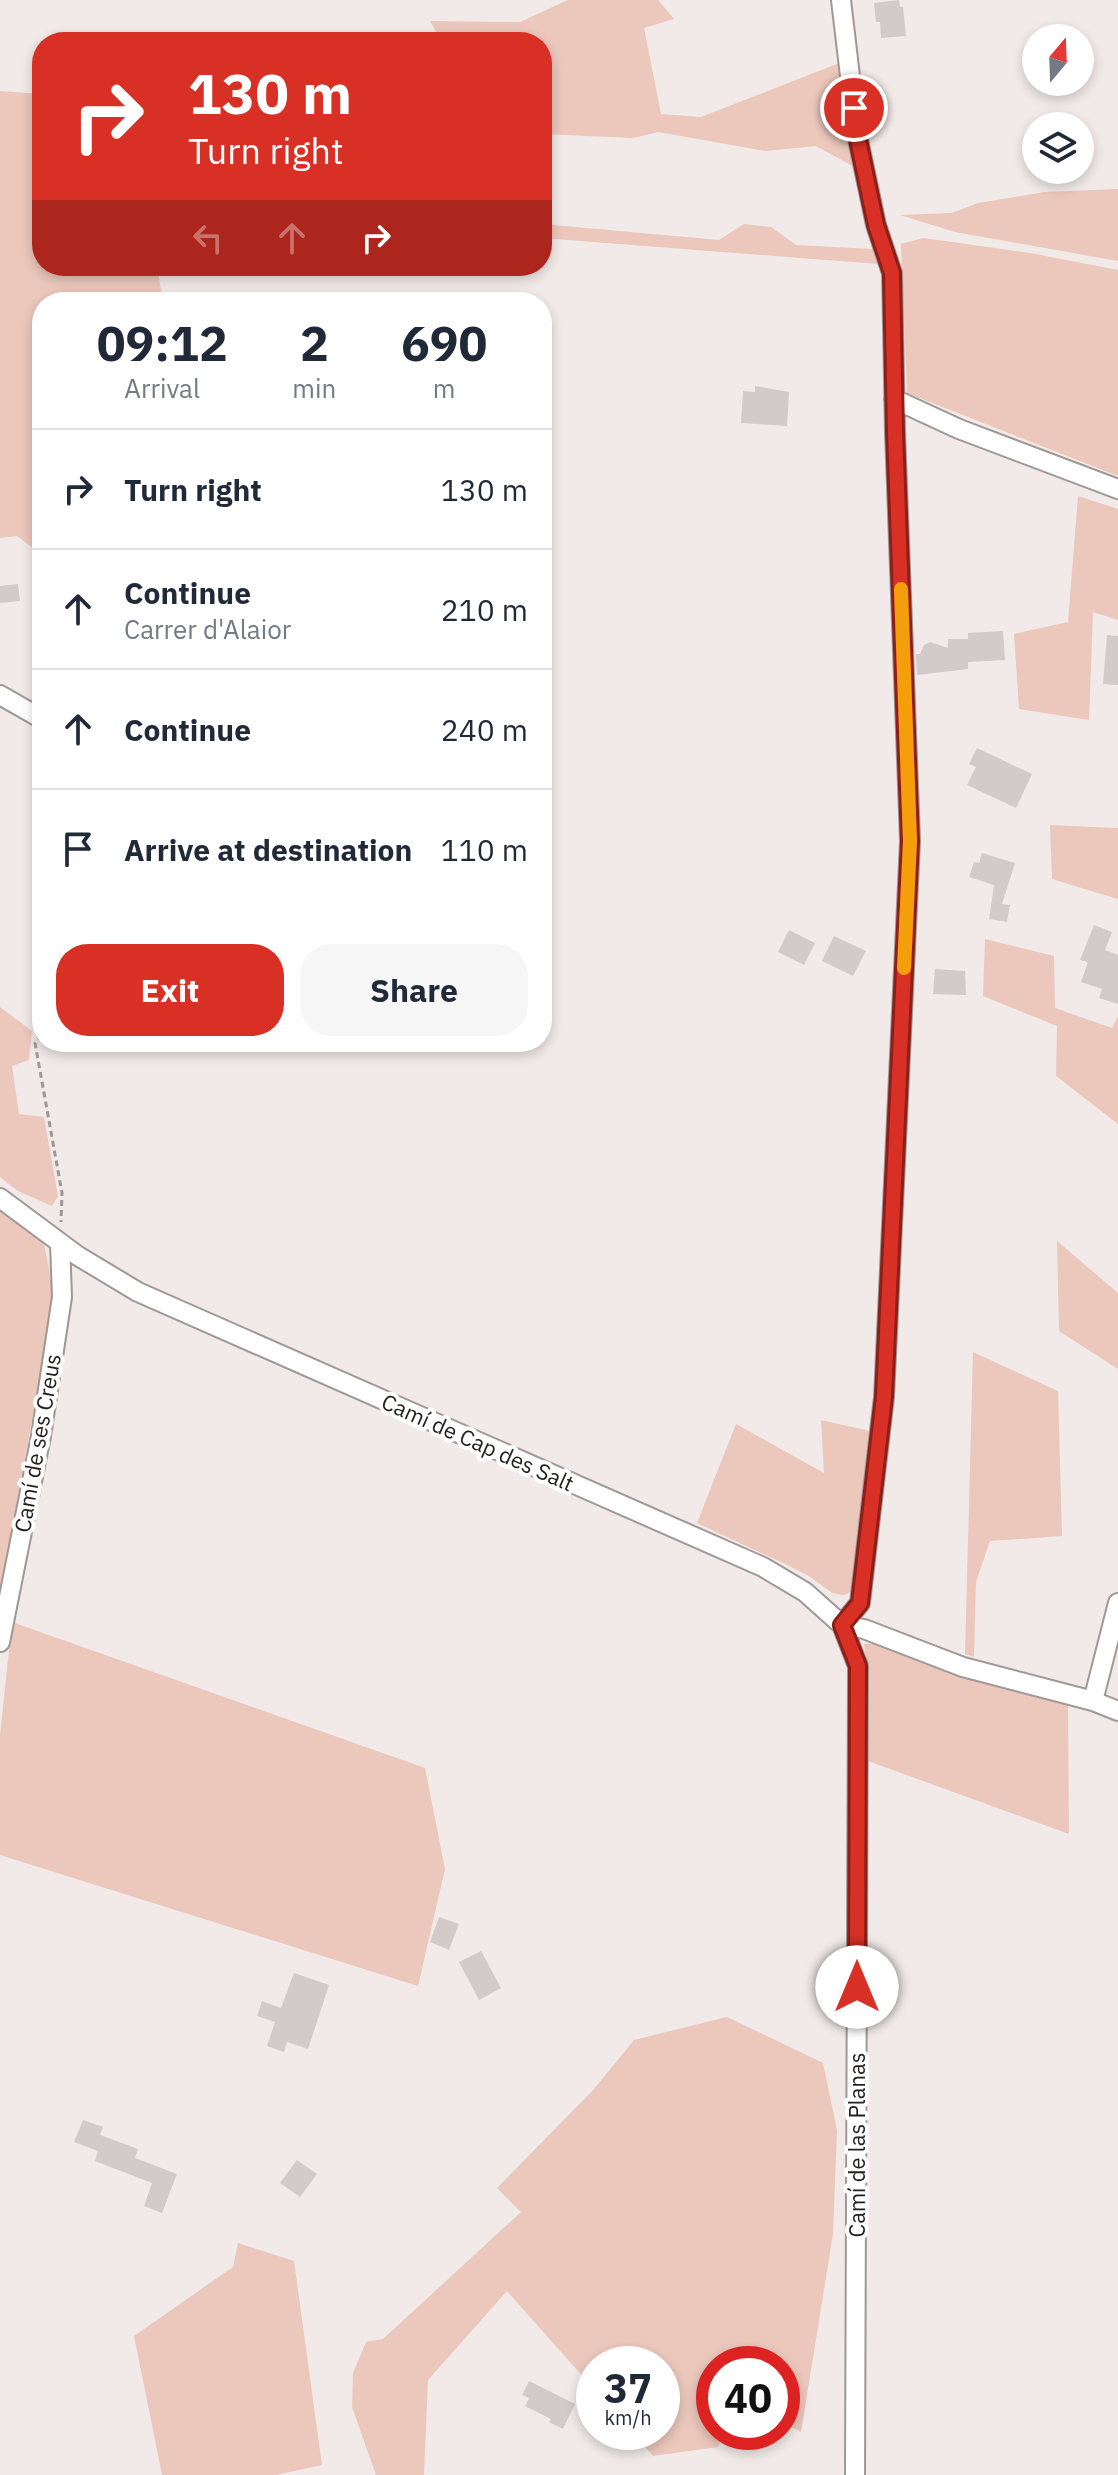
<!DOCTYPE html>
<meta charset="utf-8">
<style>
:root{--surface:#fff;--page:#f6f6f7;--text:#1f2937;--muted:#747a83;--line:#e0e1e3;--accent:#d93025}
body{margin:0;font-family:"IBM Plex Sans",sans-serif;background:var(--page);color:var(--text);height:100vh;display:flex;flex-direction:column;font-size:30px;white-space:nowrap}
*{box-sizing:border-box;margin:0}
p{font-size:26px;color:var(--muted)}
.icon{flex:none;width:44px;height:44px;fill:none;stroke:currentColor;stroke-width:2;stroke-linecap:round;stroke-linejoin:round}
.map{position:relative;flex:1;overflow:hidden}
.drawer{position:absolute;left:32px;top:292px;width:520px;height:760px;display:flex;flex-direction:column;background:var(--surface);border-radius:32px;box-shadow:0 4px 12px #0003}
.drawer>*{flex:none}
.top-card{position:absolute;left:32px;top:32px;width:520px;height:244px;border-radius:32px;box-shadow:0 4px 12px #0003;background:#d93025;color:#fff;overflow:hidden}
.needle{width:52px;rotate:19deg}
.tools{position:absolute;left:1022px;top:24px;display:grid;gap:16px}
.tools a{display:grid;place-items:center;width:72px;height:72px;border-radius:50%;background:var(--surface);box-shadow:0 4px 12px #0003;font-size:40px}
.speed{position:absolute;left:576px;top:2346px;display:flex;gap:16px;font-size:40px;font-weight:700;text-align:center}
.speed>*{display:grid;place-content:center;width:104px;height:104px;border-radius:50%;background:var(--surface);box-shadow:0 4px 12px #0003;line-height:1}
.speed small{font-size:20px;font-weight:400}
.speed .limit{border:12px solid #d22;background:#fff;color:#111}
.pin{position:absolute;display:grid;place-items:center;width:68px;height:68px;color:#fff;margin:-34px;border:4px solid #fff;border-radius:50%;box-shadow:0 2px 8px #0007}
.me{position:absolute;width:88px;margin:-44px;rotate:0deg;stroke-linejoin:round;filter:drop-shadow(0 0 6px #0008)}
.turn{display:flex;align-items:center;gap:28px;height:168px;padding:0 24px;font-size:36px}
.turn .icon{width:104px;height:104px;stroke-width:2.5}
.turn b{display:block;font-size:56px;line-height:68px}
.lanes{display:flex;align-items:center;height:76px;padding:0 24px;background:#0003;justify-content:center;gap:40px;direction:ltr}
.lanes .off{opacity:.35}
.eta{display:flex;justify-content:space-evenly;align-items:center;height:136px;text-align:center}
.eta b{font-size:48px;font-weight:800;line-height:56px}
.button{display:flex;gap:16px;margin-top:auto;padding:16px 24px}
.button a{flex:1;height:92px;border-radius:32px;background:var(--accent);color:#fff;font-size:32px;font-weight:800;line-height:92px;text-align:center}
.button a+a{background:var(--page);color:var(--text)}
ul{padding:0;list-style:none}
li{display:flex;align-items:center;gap:24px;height:120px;padding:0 24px;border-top:2px solid var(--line)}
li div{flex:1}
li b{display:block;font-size:30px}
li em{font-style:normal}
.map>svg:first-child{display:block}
</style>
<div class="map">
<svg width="1118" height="2475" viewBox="0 0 1118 2475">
<rect width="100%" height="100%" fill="#f1eae8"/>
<path fill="#ebc7bc" d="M 568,0 L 658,0 L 674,19 L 644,28 L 661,114 L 701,117 L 842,62 L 858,169 L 816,146 L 765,151 L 658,132 L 633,138 L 542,134 L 542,42 L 442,42 L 430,21 L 520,22 Z
M 0,91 L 42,94 L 42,266 L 208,266 L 158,272 L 163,302 L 42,302 L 42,555 L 17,536 L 0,538 Z
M 1118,189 L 1118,261 L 955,232 L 900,215 L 952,213 L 978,203 L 1045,192 Z
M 542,224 L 719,240 L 744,224 L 771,227 L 796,245 L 873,249 L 878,264 L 542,238 Z
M 923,238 L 1030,253 L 1118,270 L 1118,476 L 907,393 L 901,244 Z
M 1078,496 L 1118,509 L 1118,620 L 1093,612 L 1089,720 L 1019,709 L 1014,634 L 1068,622 Z
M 1050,825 L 1118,828 L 1118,899 L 1052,879 Z
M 985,939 L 1054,956 L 1055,1008 L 1112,1028 L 1118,1016 L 1118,1124 L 1056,1076 L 1057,1026 L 983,996 Z
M 0,1007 L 32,1031 L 29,1060 L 12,1066 L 19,1114 L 44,1117 L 58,1196 L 52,1206 L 18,1191 L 0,1177 Z
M 0,1209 L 43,1240 L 55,1296 L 0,1593 Z
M 1057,1241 L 1118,1293 L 1118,1369 L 1059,1331 Z
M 973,1352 L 1058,1391 L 1062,1536 L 990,1541 L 976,1582 L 974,1657 L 965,1654 Z
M 821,1420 L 870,1431 L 856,1590 L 843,1595 L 832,1593 L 809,1576 L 783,1563 L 697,1523 L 736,1424 L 824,1473 Z
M 12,1622 L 425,1768 L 445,1869 L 418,1986 L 0,1855 L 0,1735 Z
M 887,1643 L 1068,1703 L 1069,1834 L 868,1761 L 869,1680 L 864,1644 Z
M 727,2017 L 823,2063 L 837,2130 L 833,2234 L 801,2432 L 782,2422 L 782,2364 L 714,2364 L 714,2432 L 724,2432 L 718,2447 L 653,2456 L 632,2432 L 662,2432 L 662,2364 L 594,2364 L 594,2389 L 507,2291 L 428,2380 L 424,2475 L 376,2475 L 352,2407 L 353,2373 L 366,2342 L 383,2339 L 521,2212 L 497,2188 L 594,2089 L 634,2040 Z
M 238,2243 L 294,2261 L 322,2465 L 276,2475 L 162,2475 L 134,2336 L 233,2267 Z"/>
<path fill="#d2cbc9" d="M 899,0 L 900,7 L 903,7 L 906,36 L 881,38 L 880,22 L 876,22 L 874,3 Z
M 755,386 L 789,392 L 787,426 L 741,423 L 743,391 L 755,392 Z
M 18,584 L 20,601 L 0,603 L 0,586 Z
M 1003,631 L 1005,660 L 968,662 L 968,669 L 917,675 L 916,654 L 920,654 L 924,645 L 930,642 L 948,648 L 948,639 L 968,639 L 968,633 Z
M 1107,635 L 1118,636 L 1118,685 L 1103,684 Z
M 977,748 L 1032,774 L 1016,808 L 967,785 L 976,767 L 969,764 Z
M 982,853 L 1015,863 L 1002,904 L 1010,905 L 1007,922 L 989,919 L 994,885 L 969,877 L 974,862 L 979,863 Z
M 1094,925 L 1112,932 L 1105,950 L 1118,955 L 1118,1004 L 1099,998 L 1102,989 L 1081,982 L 1088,962 L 1080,960 Z
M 789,930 L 815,943 L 804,965 L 778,952 Z
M 834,936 L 866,951 L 853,976 L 822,961 Z
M 935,969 L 965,971 L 966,995 L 933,994 Z
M 439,1917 L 459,1924 L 449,1950 L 430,1942 Z
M 481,1951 L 501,1988 L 479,2000 L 459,1962 Z
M 294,1973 L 329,1985 L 308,2049 L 287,2042 L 284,2052 L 267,2046 L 275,2022 L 257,2016 L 262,2001 L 281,2008 Z
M 83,2120 L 103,2127 L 100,2135 L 138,2149 L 135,2158 L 177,2174 L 162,2213 L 144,2206 L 152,2183 L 95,2161 L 98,2151 L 74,2142 Z
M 297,2160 L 317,2174 L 300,2197 L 280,2183 Z
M 529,2381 L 575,2404 L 563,2429 L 549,2422 L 551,2419 L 525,2406 L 529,2398 L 522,2395 Z"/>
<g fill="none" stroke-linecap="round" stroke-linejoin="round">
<g stroke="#9f9896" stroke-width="22">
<path id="minor" d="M 841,0 L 857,135 L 876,225 L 892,273 L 895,432 L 910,841 L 884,1397 L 860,1603 L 842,1625
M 894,399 L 959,429 L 1118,489
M 0,695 L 42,719
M 0,1198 L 78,1256 L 138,1292 L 763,1567 L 805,1592 L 842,1625 L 864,1629 L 963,1667 L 1093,1701 L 1118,1711
M 842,1625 L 858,1666 L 855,2475
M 0,1642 L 41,1436 L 62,1297 L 60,1243
M 1093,1701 L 1118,1603"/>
</g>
<path stroke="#9d9896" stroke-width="3" stroke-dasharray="6 4" stroke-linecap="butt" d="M 42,1035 L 35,1043 L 62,1193 L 61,1222"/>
<use href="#minor" stroke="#fff" stroke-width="18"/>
</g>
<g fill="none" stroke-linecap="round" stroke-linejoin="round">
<g stroke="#8d1f18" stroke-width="20">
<path id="route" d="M 854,108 L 857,135 L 876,225 L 892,273 L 895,432 L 910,841 L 884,1397 L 860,1603 L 842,1625 L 858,1666 L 857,1987"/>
</g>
<use href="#route" stroke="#d93025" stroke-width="14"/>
<path stroke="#f59e0b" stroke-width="14" d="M 901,589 L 910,841 L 904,968"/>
</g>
<g text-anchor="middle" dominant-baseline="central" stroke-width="8" stroke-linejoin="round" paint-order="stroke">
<g font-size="22" fill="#211e1d" stroke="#fff">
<text transform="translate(478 1442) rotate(24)">Camí de Cap des Salt</text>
<text transform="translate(37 1443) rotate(-80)">Camí de ses Creus</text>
<text transform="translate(856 2145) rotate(-90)">Camí de las Planas</text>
</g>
</g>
</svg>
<div class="tools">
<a><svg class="needle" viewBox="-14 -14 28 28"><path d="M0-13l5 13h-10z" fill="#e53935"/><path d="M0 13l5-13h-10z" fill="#747a83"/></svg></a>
<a><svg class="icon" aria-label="layers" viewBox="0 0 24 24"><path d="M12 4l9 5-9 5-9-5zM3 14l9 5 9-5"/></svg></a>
</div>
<div class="speed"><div>37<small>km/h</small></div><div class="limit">40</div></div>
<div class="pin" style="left:854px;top:108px;background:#d93025"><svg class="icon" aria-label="arrive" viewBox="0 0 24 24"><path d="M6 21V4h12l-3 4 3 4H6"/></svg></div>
<svg class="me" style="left:857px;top:1987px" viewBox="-20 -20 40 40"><circle r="19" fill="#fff"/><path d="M0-13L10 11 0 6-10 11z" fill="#d93025"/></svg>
<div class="top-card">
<div class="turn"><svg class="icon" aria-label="right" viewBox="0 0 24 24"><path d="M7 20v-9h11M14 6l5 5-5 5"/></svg><div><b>130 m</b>Turn right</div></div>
<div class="lanes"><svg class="icon off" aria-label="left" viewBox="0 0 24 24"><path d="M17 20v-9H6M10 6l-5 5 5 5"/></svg><svg class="icon off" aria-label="ahead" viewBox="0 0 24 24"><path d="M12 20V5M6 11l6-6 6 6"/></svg><svg class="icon" aria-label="right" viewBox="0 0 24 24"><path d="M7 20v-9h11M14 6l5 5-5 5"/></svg></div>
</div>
<section class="drawer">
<div class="eta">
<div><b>09:12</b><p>Arrival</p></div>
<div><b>2</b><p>min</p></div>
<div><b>690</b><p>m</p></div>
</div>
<ul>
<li><svg class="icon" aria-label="right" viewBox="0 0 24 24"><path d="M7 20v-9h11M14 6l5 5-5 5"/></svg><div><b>Turn right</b></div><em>130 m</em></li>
<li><svg class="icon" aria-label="ahead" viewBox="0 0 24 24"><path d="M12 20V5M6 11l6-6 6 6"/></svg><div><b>Continue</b><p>Carrer d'Alaior</p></div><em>210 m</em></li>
<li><svg class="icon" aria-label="ahead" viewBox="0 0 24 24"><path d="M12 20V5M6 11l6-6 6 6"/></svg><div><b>Continue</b></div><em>240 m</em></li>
<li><svg class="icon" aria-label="arrive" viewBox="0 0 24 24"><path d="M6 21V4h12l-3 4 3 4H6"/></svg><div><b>Arrive at destination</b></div><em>110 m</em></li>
</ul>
<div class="button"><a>Exit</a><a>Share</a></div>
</section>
</div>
